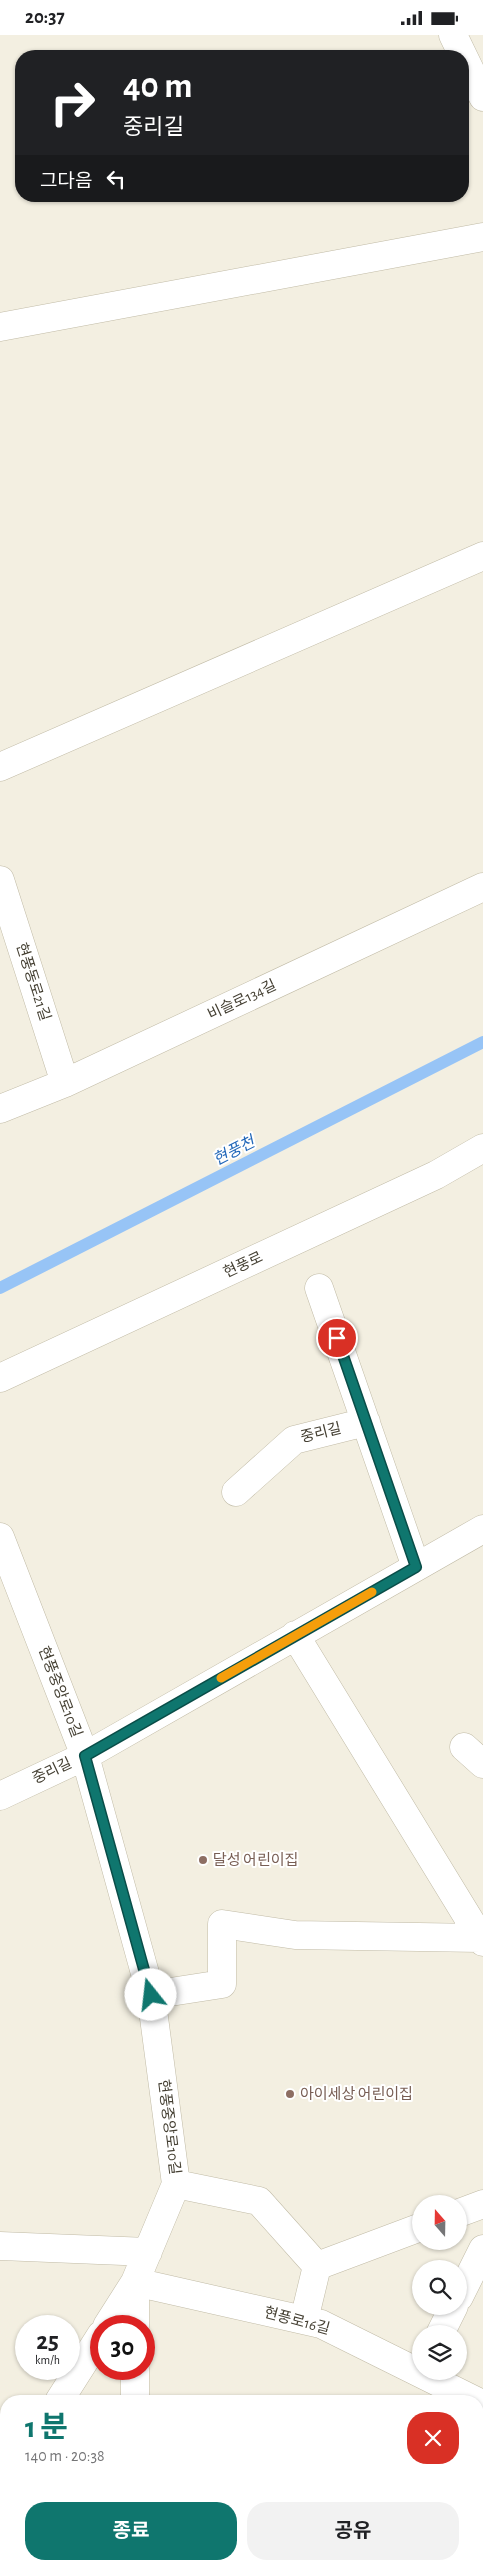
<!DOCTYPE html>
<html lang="ko">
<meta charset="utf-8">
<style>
:root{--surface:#fff;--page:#f2f2f2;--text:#202124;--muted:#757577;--accent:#0f766e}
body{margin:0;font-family:"Alegreya Sans","Noto Sans KR",sans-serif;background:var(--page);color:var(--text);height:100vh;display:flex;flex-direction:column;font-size:19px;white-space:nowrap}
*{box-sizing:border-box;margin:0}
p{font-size:16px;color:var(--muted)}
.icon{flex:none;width:28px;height:28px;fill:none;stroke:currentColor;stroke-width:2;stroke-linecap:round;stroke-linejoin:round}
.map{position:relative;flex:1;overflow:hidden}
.side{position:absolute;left:0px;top:2360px;width:484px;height:175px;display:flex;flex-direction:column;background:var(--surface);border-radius:20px 20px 0 0;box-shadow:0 1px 4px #0004}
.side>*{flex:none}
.banner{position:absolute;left:15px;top:15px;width:454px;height:152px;border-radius:20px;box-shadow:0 1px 4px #0004;background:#202124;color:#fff;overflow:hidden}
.needle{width:32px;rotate:340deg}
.controls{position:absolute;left:412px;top:2160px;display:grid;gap:10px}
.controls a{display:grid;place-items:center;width:55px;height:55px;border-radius:50%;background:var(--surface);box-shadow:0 1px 4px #0004;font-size:25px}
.speed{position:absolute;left:15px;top:2280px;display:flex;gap:10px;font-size:25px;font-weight:700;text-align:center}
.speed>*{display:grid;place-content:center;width:65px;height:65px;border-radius:50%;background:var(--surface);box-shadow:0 1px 4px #0004;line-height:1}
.speed small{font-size:12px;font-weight:400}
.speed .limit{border:8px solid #d22;background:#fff;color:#111}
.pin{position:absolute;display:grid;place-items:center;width:42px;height:42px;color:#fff;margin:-21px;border:2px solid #fff;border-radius:50%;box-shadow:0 1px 5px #0007}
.me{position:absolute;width:55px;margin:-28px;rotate:344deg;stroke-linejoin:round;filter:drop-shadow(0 0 4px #0008)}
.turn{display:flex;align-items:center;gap:18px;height:105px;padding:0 25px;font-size:22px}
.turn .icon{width:65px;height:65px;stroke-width:2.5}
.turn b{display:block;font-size:35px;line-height:42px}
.then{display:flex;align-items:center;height:48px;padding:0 25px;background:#0003;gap:10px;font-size:19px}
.round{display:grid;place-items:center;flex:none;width:52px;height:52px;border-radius:20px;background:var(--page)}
.overview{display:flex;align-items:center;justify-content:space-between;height:85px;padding:0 25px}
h1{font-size:30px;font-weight:700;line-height:38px;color:var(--accent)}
.cta{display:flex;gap:10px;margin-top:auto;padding:10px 25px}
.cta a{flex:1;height:58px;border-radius:20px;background:var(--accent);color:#fff;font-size:20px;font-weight:700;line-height:58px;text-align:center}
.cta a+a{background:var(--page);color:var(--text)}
.status{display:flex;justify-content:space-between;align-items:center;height:35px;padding:0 25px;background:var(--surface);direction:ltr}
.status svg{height:14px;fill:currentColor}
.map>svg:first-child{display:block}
</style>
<div class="status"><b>20:37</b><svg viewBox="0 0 49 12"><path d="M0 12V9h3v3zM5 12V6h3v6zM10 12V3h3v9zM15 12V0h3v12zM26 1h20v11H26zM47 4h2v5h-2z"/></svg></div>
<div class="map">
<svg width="483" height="2535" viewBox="0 0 483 2535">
<rect width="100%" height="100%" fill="#f3efe1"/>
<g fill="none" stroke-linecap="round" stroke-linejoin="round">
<path stroke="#97c4f6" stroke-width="12" d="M 0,1253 L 483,1007"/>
<g stroke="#c1bba6" stroke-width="29">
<path id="minor" d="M 453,0 L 483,62
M 0,292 L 483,202
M 0,732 L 483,521
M 0,845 L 65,1048
M 0,1074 L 65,1048 L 483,852
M 319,1253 L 416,1532
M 0,1343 L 436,1140 L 483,1113
M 236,1457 L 294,1405 L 366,1387
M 0,1502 L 85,1721 L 151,1960 L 176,2149 L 135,2247 L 107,2291
M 295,1600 L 483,1907
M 464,1712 L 483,1729
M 0,1761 L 85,1721 L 483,1494
M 151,1960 L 222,1949 L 222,1889 L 295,1900 L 480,1903
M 176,2149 L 259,2166 L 317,2231 L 304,2285
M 459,2178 L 483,2169
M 0,2211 L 148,2217
M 317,2231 L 421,2192
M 459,2262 L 483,2214
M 135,2291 L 135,2247 L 321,2289 L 476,2366
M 440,2299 L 454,2271
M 59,2366 L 101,2300
M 135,2366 L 135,2334
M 0,2459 L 6,2449
M 90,2535 L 92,2529"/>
</g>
<use href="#minor" stroke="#fff" stroke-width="28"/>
</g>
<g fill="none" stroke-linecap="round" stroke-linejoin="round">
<g stroke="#0a4d48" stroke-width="12">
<path id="route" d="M 151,1960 L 85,1721 L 416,1532 L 337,1303"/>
</g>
<use href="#route" stroke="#0f766e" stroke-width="9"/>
<path stroke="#f59e0b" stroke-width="9" d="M 221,1643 L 372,1557"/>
</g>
<g fill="#8d6e63" stroke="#fff" stroke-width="2">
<circle cx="203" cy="1825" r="5"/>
<circle cx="290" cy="2059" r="5"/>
</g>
<g text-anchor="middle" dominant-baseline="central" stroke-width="4" stroke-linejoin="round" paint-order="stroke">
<g font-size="15" fill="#443f32" stroke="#fff">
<text transform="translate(33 947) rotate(72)">현풍동로21길</text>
<text transform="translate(242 965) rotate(-25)">비슬로134길</text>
<text transform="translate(243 1230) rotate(-25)">현풍로</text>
<text transform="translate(321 1398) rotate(-14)">중리길</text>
<text transform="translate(60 1657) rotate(69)">현풍중앙로10길</text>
<text transform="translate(52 1736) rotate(-25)">중리길</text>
<text transform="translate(169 2092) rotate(83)">현풍중앙로10길</text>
<text transform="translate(297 2286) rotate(15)">현풍로16길</text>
</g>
<g font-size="15" fill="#785e54" stroke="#fff" text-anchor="start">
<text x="213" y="1825">달성 어린이집</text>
<text x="300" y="2059">아이세상 어린이집</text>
</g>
<g font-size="16" font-style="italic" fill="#2368b9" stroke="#fff">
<text transform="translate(234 1116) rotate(-27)">현풍천</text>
</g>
</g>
</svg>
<div class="controls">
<a><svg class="needle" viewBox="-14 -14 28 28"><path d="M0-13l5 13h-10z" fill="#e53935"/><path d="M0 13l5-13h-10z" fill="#757577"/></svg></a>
<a><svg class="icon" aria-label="search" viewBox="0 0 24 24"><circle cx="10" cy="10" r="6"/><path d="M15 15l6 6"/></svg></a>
<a><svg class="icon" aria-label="layers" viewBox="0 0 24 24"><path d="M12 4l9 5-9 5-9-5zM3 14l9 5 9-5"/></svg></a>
</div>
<div class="speed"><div>25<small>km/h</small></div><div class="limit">30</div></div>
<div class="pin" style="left:337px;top:1303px;background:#d93025"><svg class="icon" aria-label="arrive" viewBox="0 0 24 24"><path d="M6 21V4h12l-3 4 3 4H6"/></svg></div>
<svg class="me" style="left:151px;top:1960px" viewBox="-20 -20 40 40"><circle r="19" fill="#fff"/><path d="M0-13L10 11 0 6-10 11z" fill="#0f766e"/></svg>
<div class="banner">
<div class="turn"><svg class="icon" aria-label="right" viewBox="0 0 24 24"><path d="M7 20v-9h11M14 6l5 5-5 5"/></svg><div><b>40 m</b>중리길</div></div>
<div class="then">그다음<svg class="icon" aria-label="left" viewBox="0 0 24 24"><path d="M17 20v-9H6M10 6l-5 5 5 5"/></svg></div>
</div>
<section class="side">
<div class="overview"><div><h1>1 분</h1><p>140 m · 20:38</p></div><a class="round" style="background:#d93025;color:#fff"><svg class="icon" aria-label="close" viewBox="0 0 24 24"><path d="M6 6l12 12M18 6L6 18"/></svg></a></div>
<div class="cta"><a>종료</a><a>공유</a></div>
</section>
</div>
